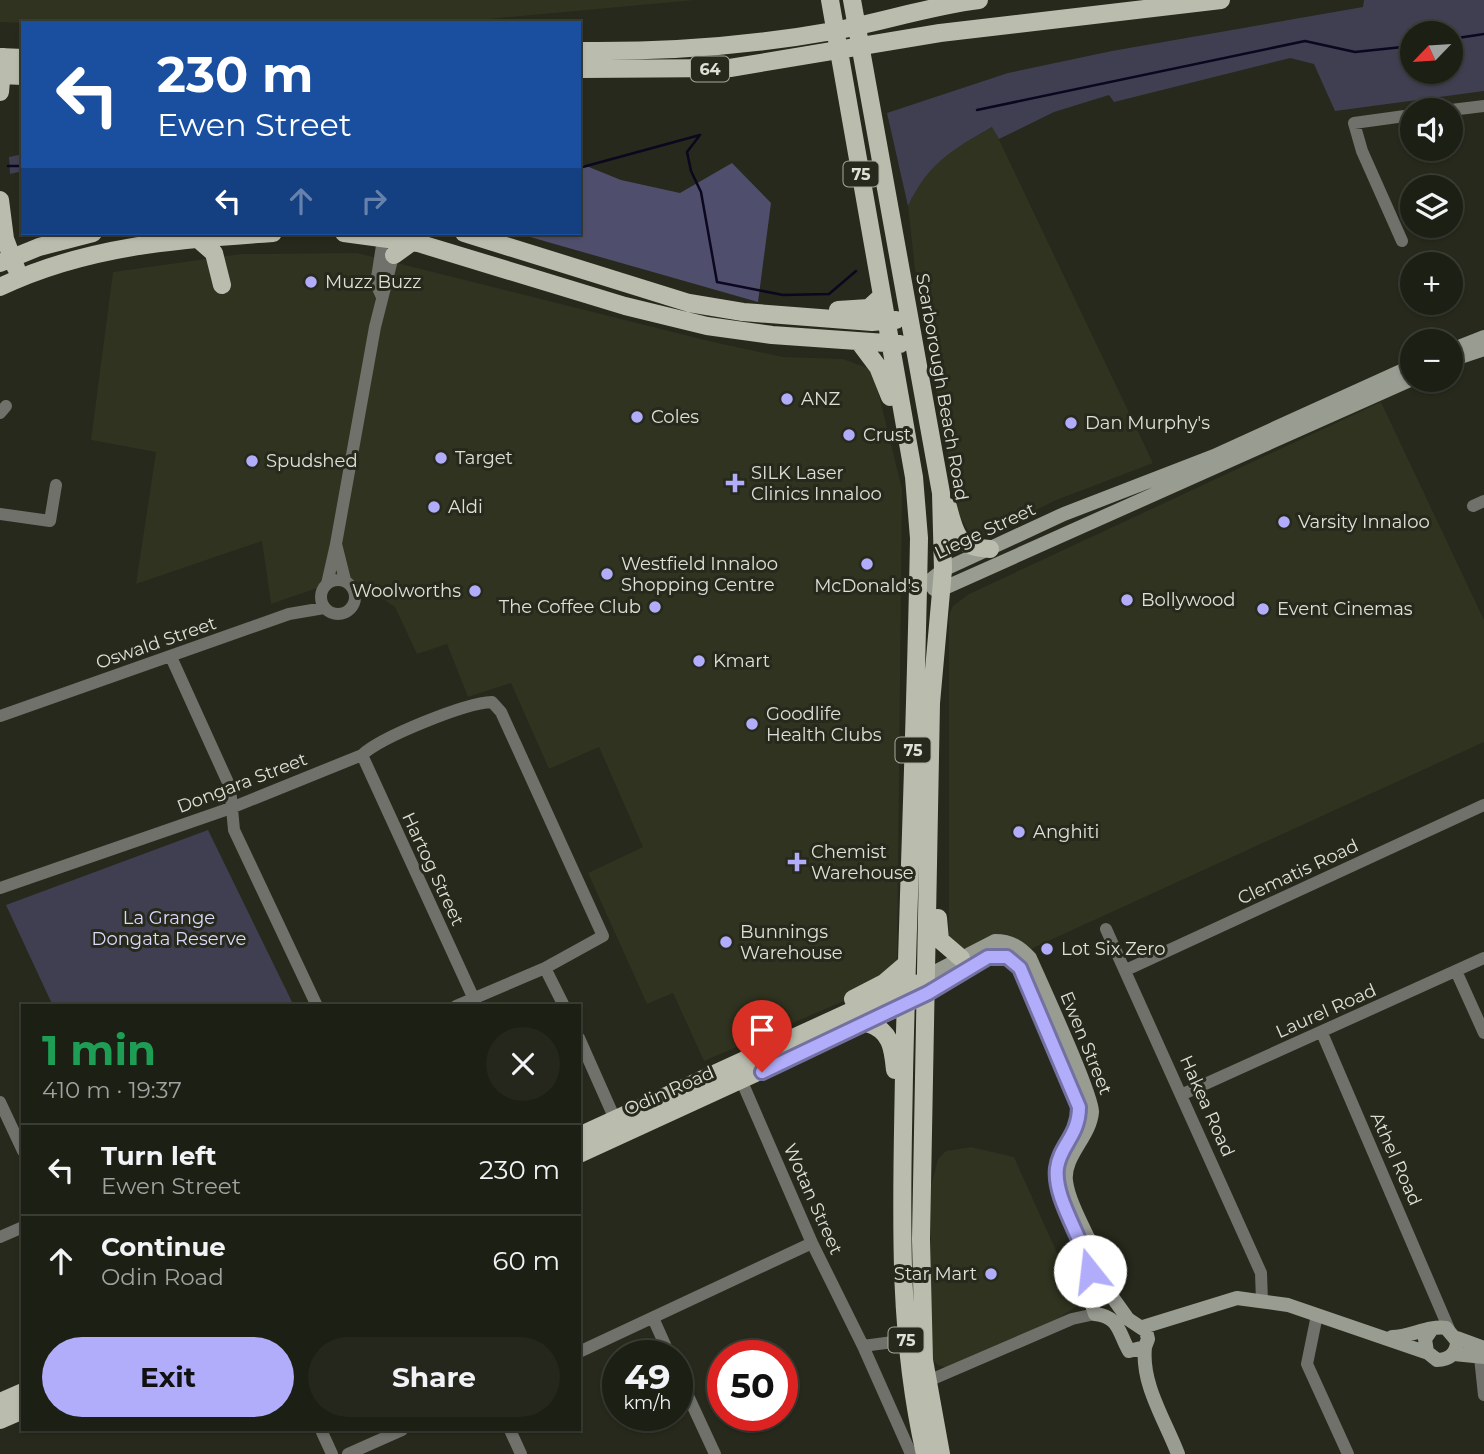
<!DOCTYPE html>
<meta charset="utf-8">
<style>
:root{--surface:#1c1f14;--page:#25271d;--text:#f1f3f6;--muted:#a0a2a0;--line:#3a3d34;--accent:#b1adfa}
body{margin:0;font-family:Montserrat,sans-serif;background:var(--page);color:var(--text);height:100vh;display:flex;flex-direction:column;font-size:26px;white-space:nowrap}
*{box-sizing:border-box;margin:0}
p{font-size:23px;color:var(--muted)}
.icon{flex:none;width:38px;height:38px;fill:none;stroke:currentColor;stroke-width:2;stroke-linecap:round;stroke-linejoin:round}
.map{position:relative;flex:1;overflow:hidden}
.side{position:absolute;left:21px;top:1004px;width:560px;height:427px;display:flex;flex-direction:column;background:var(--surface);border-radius:0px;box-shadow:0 2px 5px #0004,0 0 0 2px var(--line)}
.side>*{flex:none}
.hud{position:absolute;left:21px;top:21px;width:560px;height:214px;border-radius:0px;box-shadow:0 2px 5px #0004,0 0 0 2px var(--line);background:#1a4fa0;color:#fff;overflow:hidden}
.needle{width:46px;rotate:245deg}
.controls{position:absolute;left:1400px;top:21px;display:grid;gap:14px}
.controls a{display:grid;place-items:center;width:63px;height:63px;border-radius:50%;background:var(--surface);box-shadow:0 2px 5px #0004,0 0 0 2px var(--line);font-size:35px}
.speed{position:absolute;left:602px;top:1340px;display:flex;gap:14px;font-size:35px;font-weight:700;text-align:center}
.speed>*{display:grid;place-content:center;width:91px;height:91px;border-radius:50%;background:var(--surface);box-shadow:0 2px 5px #0004,0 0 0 2px var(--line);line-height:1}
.speed small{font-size:18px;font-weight:400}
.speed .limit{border:10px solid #d22;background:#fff;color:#111}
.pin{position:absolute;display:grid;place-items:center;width:60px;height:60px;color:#fff;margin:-72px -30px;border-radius:50% 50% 50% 0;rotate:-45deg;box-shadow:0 0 7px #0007}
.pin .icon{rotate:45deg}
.me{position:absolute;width:77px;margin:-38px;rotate:344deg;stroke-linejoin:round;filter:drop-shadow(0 0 5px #0008)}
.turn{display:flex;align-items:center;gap:24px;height:147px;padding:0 21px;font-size:32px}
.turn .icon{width:91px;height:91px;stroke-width:2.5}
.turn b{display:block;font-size:49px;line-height:60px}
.lanes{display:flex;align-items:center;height:66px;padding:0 21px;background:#0003;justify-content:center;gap:35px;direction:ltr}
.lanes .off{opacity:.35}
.round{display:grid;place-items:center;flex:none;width:74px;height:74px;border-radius:37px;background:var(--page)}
.head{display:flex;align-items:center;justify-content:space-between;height:119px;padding:0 21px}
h1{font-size:42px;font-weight:700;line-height:52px;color:#1e9e55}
.button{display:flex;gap:14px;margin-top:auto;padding:14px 21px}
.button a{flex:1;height:80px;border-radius:42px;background:var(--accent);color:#111;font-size:28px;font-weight:700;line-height:80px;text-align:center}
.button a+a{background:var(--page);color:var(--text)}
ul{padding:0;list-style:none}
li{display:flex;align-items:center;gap:21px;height:91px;padding:0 21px;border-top:2px solid var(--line)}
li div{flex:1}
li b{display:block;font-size:26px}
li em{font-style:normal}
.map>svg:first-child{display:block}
</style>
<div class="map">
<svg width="1484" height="1454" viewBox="0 0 1484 1454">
<rect width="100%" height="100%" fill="#26291b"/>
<path fill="#2f331f" d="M 0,0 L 695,0 L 446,23 L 23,23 L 0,22 Z
M 993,127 L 1153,463 L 1054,501 L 983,537 L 969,532 L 958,513 L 915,270 L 908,206 L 920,181 L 945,154 Z
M 357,253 L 709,341 L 783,357 L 843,359 L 870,369 L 874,375 L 902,489 L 897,968 L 872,989 L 704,1061 L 673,993 L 647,1004 L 588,873 L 643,847 L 599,747 L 549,769 L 511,683 L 468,697 L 447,644 L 417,654 L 395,607 L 349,577 L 271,604 L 262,541 L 136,584 L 156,452 L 91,440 L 113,272 L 241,254 Z
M 1381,402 L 1484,620 L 1484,742 L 1009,959 L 999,934 L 961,950 L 952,945 L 949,934 L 949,615 L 953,606 L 969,594 Z
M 971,1147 L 1014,1157 L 1080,1304 L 1056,1320 L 947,1368 L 938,1365 L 931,1358 L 931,1186 L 938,1159 L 946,1151 Z"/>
<path fill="#403f52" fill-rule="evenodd" d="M 1364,0 L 1484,0 L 1484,91 L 1335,111 L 1314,64 L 1290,58 L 1114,102 L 1109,95 L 1054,112 L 999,139 L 992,127 C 952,150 929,162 908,206 L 887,113 L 1008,73 L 1112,51 L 1363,7 ZM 1412,33 L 1451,33 L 1451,72 L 1412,72 Z
M 23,154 L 23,171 L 10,174 L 9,157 Z
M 208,830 L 294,1006 L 53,1006 L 6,905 Z"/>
<path fill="#4f4e6c" d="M 579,163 L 621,180 L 680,193 L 732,163 L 771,203 L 758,302 L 516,233 L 579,233 Z"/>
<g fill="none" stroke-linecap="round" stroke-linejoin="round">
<path stroke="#0b071f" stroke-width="2.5" d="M 1451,39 L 1484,34
M 977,110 L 1305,41 L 1355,52 L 1412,46
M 8,166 L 23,166
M 579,168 L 700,135 L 687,152 L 691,171 L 701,192 L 717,282 L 783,295 L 829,294 L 856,271"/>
<path stroke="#70716a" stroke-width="12" d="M 1451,110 L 1484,106
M 1402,241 L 1362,151 L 1354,123 L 1412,115
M 382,297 L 376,284 L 384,233
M 0,413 L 6,406
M 1473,506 L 1484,501
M 0,514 L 50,521 L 56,485
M321 597a17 17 0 1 1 34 0a17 17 0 1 1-34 0Z
M 345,580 L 336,544 L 375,327 L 395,248
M 327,584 L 336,544
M 171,657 L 230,787 L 234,830 L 317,1006
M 0,716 L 289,614 L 324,608
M 362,755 L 473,997
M 0,888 L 231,808 L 362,755 C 381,737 465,703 492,702 L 501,712 L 603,936 L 545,968 L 456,1006
M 1106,929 L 1261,1273 L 1262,1301
M 545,968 L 564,1006
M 1126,970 L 1484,805
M 1456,971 L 1484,1033
M 1322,1033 L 1449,1329
M 579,1038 L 618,1126
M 739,1075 L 812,1243 L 863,1346 L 911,1454
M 1183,1094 L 1484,958
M 0,1102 L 23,1151
M 0,1237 L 23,1227
M 1317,1315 L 1307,1364 L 1348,1454
M 653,1318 L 670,1356
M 863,1346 L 893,1342 L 906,1332
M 579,1352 L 812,1243
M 1480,1357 L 1484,1395
M 677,1372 L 715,1454
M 921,1384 L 1072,1319 L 1095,1314
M 321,1430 L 332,1454
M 510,1430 L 521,1454
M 348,1454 L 402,1430"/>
<path stroke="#999c91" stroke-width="14" d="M 1451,350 L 1484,337
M 1451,360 L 1484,349
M 934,589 L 942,589 L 1412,379
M 918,590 L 943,570 L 1064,514 L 1214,456 L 1412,366
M 927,976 L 995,941 C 1011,941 1020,947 1030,958 C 1040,981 1093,1096 1092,1112 C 1090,1137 1063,1156 1066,1181 C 1070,1212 1101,1253 1108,1291
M 927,994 L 988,957 L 1007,957 L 1020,968 L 1079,1107 C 1079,1136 1056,1156 1057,1185
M 1079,1236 L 1086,1251 L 1094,1292
M 1108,1291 L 1128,1319 L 1146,1331 L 1148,1339 L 1145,1347 L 1129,1351 C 1118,1332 1120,1317 1095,1314 L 1090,1299 L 1094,1292 Z
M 1143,1327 L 1237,1298 L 1288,1305 L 1428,1353
M 1392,1337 C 1410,1337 1429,1325 1446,1328 L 1457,1341 C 1457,1354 1449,1360 1437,1360 L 1427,1352 L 1425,1339 L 1432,1329
M 1457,1338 L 1484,1348
M 1145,1347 C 1141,1384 1165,1420 1178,1454
M 1454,1354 L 1484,1357"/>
<path stroke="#babdae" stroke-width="18" d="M 830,0 L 914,477 L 919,538 C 916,716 908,895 904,1074 C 902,1203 896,1327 925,1454
M 852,0 L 941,493 L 943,570 L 931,703 L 921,1239 L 924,1360 L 941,1454
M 579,51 C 665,52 749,46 833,31 C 882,22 930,6 979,0
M 0,57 L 23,58
M 579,69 L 730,68 L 940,33 L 1221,0
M 0,75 L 23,76
M 0,92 L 3,57
M 0,200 L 5,239 L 16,268
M 344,233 L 418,243 L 625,306 L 707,326 L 772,335 L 900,344
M 464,233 L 689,303 L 743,312 L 872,322 L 896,320
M 198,239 L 214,253 L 222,285
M 394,255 L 412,242
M 0,263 L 39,247 L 93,233
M 0,287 C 86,246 179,239 273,233
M 838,310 L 869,308 L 881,297
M 860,343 L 878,367 L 890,397
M 948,507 C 956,536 957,547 990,549
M 938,918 L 940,940 L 961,958
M 853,999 L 884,983 L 905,965
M 867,1023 C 891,1030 893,1048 895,1070
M 579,1136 L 913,983
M 579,1154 L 912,1001
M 0,1402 L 23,1392
M 0,1420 L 23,1410"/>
</g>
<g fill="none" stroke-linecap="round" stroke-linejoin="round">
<g stroke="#7370a2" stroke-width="18">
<path id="route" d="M 762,1072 L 928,993 L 988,957 L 1007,957 L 1020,968 L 1079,1107 C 1079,1136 1060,1145 1057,1168 C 1053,1199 1084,1239 1090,1271"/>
</g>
<use href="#route" stroke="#b1adfa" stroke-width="12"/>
</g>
<g fill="#b1adfa" stroke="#26291b" stroke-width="2.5">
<circle cx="311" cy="282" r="7"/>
<circle cx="787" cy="399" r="7"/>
<circle cx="637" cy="417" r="7"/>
<circle cx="1071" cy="423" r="7"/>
<circle cx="849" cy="435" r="7"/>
<circle cx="441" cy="458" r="7"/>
<circle cx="252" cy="461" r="7"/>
<path d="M731.5 472.5h7v7h7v7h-7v7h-7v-7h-7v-7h7z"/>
<circle cx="434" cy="507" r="7"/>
<circle cx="1284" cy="522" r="7"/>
<circle cx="867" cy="564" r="7"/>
<circle cx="607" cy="574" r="7"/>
<circle cx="475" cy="591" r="7"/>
<circle cx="1127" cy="600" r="7"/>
<circle cx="655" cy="607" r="7"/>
<circle cx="1263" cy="609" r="7"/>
<circle cx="699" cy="661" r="7"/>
<circle cx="752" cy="724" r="7"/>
<circle cx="1019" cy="832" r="7"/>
<path d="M793.5 851.5h7v7h7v7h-7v7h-7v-7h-7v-7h7z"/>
<circle cx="726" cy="942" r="7"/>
<circle cx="1047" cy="949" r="7"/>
<circle cx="991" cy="1274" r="7"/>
</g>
<g text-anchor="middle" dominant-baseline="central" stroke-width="6" stroke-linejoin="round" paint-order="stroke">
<g fill="#26291b" stroke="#a7a99f" stroke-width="2">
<rect x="691" y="56.5" width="38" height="25" rx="5"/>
<rect x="843.5" y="161.5" width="35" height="25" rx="5"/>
<rect x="895.5" y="737.5" width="35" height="25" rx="5"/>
<rect x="888.5" y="1327.5" width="35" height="25" rx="5"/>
</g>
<g font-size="16" font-weight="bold" fill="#dee0d7">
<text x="710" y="69">64</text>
<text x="861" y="174">75</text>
<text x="913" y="750">75</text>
<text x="906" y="1340">75</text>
</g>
<g font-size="18" fill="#dee0d7" stroke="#26291b" text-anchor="start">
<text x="325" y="282">Muzz Buzz</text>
<text x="801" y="399">ANZ</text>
<text x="651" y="417">Coles</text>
<text x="1085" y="423">Dan Murphy's</text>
<text x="863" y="435">Crust</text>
<text x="455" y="458">Target</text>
<text x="266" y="461">Spudshed</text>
<text x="751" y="473">SILK Laser<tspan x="751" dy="21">Clinics Innaloo</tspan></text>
<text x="448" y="507">Aldi</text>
<text x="1298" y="522">Varsity Innaloo</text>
<text x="621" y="564">Westfield Innaloo<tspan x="621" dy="21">Shopping Centre</tspan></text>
<text x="867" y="586" text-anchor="middle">McDonald's</text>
<text x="461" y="591" text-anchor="end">Woolworths</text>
<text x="1141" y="600">Bollywood</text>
<text x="641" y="607" text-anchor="end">The Coffee Club</text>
<text x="1277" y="609">Event Cinemas</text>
<text x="713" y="661">Kmart</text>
<text x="766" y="714">Goodlife<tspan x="766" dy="21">Health Clubs</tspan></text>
<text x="1033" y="832">Anghiti</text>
<text x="811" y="852">Chemist<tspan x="811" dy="21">Warehouse</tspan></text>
<text x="740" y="932">Bunnings<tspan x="740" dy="21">Warehouse</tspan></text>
<text x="1061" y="949">Lot Six Zero</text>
<text x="977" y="1274" text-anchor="end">Star Mart</text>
</g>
<g font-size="18" fill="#dee0d7" stroke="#26291b">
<text transform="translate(942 387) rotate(80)">Scarborough Beach Road</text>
<text transform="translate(985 531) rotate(-25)">Liege Street</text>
<text transform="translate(156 643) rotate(-19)">Oswald Street</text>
<text transform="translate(242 783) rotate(-21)">Dongara Street</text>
<text transform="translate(433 869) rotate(65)">Hartog Street</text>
<text transform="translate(1298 872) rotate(-25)">Clematis Road</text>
<text transform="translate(1326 1011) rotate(-24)">Laurel Road</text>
<text transform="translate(1086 1043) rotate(68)">Ewen Street</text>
<text transform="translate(669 1091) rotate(-24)">Odin Road</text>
<text transform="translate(1207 1106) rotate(66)">Hakea Road</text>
<text transform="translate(1396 1159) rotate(66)">Athel Road</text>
<text transform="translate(813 1199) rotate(66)">Wotan Street</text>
</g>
<g font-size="18" fill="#dadafd" stroke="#26291b">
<text x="169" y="918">La Grange<tspan x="169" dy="21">Dongata Reserve</tspan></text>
</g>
</g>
</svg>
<div class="controls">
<a><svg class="needle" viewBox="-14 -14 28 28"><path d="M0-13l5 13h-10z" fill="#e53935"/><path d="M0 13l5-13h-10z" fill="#a0a2a0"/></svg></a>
<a><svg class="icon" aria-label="sound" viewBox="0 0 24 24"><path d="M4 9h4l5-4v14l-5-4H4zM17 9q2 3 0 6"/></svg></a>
<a><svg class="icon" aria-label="layers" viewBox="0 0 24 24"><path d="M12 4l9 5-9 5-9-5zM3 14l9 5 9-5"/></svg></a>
<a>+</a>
<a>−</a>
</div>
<div class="speed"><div>49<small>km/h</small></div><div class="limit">50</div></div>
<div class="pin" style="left:762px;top:1072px;background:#d93025"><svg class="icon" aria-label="arrive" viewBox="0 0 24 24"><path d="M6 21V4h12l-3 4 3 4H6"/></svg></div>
<svg class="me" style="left:1090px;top:1271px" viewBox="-20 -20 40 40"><circle r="19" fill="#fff"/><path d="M0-13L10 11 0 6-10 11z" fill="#b1adfa"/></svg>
<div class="hud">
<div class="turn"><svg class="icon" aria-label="left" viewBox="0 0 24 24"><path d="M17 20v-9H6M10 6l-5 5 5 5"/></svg><div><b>230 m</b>Ewen Street</div></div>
<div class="lanes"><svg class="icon" aria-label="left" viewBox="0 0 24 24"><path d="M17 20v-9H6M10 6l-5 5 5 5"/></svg><svg class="icon off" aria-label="ahead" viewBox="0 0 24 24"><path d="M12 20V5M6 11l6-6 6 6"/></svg><svg class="icon off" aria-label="right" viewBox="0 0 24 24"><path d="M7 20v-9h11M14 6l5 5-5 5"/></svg></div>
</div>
<section class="side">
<div class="head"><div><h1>1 min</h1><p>410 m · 19:37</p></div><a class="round"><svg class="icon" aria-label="close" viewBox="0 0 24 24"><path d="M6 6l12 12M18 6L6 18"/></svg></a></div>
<ul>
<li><svg class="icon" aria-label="left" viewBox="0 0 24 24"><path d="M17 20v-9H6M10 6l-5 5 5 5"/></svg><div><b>Turn left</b><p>Ewen Street</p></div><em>230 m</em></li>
<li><svg class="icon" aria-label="ahead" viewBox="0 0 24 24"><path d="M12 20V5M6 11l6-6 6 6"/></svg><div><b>Continue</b><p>Odin Road</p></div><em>60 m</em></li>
</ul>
<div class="button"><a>Exit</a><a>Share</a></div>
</section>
</div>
